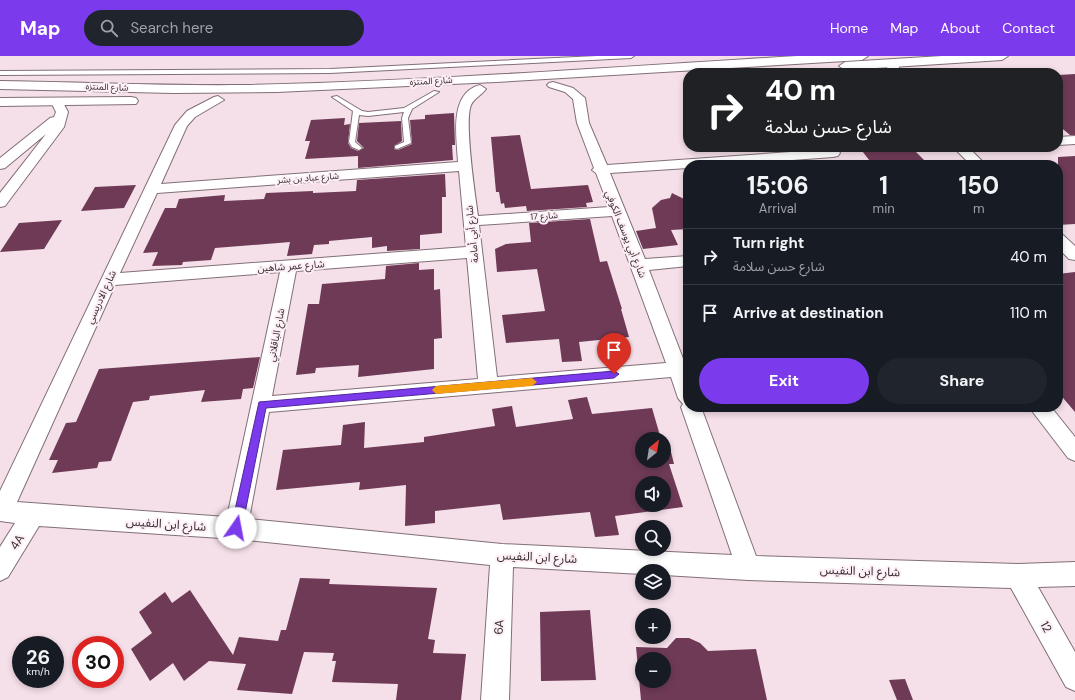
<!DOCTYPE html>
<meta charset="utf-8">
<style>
:root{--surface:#171b24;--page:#20242c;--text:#f1f3f6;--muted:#9ea1a6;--line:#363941;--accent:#7c3aed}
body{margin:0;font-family:"DM Sans","Noto Sans Arabic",sans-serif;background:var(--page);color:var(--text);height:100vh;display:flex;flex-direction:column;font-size:15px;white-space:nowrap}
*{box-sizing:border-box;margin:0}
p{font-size:13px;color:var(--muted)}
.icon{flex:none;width:22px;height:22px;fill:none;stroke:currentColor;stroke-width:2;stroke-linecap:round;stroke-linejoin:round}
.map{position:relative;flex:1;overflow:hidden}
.side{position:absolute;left:683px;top:104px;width:380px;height:252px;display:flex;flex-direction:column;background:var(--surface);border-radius:16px;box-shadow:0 2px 6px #0003}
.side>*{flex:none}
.banner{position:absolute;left:683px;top:12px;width:380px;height:84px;border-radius:16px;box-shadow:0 2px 6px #0003;background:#202124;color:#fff;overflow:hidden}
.needle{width:26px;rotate:30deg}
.fabs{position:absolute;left:635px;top:376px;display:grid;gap:8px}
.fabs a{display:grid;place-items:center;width:36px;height:36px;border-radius:50%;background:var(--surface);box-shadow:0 2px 6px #0003;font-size:20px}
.speed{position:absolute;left:12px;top:580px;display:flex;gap:8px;font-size:20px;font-weight:700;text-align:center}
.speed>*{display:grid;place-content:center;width:52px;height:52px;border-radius:50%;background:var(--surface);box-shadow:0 2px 6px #0003;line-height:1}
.speed small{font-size:10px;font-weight:400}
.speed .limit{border:6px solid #d22;background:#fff;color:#111}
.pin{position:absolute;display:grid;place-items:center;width:34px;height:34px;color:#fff;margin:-41px -17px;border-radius:50% 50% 50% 0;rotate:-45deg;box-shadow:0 0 4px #0007}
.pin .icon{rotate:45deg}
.me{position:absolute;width:44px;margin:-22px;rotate:12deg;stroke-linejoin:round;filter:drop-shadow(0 0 3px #0008)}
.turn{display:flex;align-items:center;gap:14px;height:84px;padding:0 16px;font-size:18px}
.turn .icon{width:52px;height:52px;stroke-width:2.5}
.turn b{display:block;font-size:28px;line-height:34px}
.eta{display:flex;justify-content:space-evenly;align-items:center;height:68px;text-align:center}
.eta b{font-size:24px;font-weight:700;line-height:28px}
.button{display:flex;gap:8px;margin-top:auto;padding:8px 16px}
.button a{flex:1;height:46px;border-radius:24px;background:var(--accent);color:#fff;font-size:16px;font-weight:700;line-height:46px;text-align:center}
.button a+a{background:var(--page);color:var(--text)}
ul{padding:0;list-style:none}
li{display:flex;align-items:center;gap:12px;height:56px;padding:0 16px;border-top:1px solid var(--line)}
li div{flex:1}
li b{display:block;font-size:15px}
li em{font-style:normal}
header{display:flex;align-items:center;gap:24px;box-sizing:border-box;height:56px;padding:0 20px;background:var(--accent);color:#fff}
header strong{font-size:19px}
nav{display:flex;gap:22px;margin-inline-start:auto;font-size:14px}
.search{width:280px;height:36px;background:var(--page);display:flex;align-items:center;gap:10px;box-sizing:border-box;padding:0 14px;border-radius:22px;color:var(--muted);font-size:15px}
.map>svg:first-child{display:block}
</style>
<header>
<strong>Map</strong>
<div class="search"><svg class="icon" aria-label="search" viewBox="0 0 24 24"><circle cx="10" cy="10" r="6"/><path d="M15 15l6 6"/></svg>Search here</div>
<nav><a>Home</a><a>Map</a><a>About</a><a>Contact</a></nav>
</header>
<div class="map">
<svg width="1075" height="644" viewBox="0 0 1075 644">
<rect width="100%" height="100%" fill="#f5dfe9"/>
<path fill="#6e3a56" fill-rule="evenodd" d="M 1075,18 L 1075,79 L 1070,79 L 1058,69 L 1058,19 Z
M 454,57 L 455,89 L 452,89 L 453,104 L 358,112 L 358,100 L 305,103 L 310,85 L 305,85 L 311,64 L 345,62 L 344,69 L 350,68 L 348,87 L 351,92 L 358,95 L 364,92 L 357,85 L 359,67 L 401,65 L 402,85 L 394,90 L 394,93 L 398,94 L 412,88 L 410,64 L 425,63 L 425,59 Z
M 520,79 L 531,133 L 588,129 L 593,146 L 586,147 L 587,151 L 527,155 L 526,150 L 505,152 L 504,147 L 501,148 L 499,136 L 496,136 L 491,81 Z
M 859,91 L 911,91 L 927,107 L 873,109 Z
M 1075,100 L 1075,168 L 1058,169 L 1058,101 Z
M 445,118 L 446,141 L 442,141 L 442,177 L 420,179 L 420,193 L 387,195 L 387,190 L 372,192 L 372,181 L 329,185 L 329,188 L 314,189 L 312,198 L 287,200 L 290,186 L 215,192 L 211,204 L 183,206 L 182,209 L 152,210 L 158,196 L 143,197 L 165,152 L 176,152 L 179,143 L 225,139 L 224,145 L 264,143 L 266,137 L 313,135 L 313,137 L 356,135 L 357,124 Z
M 136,129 L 124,152 L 81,155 L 95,131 Z
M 672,137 L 688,145 L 688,173 L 671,174 L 678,189 L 643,193 L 636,175 L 656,172 L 652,152 L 661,144 L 670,142 Z
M 590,163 L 600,206 L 607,205 L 622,253 L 621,253 L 629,281 L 579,286 L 582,305 L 562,306 L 559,283 L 506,287 L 502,259 L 545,255 L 537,213 L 497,216 L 495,193 L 506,188 L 531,186 L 529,167 Z
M 62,164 L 44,193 L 0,196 L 19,167 Z
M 419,207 L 419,214 L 434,213 L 434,234 L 440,233 L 442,282 L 434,283 L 434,313 L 358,321 L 359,309 L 316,312 L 315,317 L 296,319 L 308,248 L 319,248 L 322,228 L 385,223 L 386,210 Z
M 1075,216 L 1075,356 L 1058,336 L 1058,218 Z
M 260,301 L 253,332 L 243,333 L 241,343 L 201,346 L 205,334 L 150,340 L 149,344 L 133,346 L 111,405 L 99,406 L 97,412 L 52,417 L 58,404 L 49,404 L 66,367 L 76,366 L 99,313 Z
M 587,341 L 592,358 L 652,352 L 661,383 L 642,383 L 642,405 L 664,405 L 664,393 L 670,392 L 674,408 L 669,408 L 683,451 L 615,460 L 619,479 L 595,481 L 590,456 L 503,464 L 500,448 L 435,455 L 435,467 L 405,470 L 406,429 L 359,434 L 360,426 L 276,434 L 283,394 L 341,389 L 343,369 L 365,366 L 364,392 L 424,386 L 424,381 L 495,370 L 492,353 L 512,350 L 516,371 L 573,363 L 568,344 ZM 642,427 L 664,427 L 664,449 L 642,449 Z
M 300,522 L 330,523 L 329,528 L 437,532 L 428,583 L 435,584 L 433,597 L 466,598 L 461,644 L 396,644 L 398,628 L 332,626 L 336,605 L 332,605 L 334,597 L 304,596 L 292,638 L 237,634 L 246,608 L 209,605 L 184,625 L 173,607 L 150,625 L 131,593 L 152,577 L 139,556 L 165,536 L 172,547 L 190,534 L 233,599 L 239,581 L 278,585 L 281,574 L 286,574 Z
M 590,554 L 596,624 L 541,625 L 540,556 Z
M 676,582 L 689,582 L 700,587 L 708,595 L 756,593 L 767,644 L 641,644 L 636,591 L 667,592 ZM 642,603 L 664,603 L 664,625 L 642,625 Z
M 905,623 L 913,644 L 897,644 L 889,624 Z"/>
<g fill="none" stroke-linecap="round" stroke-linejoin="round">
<g stroke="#826f78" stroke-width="2">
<path id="lane" d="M 597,0 L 634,0 L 631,2 L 330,17 L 0,19 L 0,15 L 330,13 Z
M 434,35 L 439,36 L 412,53 L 408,62 L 411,87 L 397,93 L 395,92 L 395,90 L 404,86 L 402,62 L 404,56 L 368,60 L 359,59 L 355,86 L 362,92 L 359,94 L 352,91 L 349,86 L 353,55 L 332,41 L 337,40 L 362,55 L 368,56 L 404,52 Z"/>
</g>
<g stroke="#826f78" stroke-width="2">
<path id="street" d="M 895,4 L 901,7 L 896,17 L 884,17 L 891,5 Z
M 851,7 L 879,15 L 881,17 C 870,17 853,19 845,10 Z
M 747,14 L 752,15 L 754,17 L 741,17 Z
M 553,26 L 573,32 L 585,42 L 589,67 L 607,109 L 833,93 L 838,94 L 840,97 L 838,100 L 833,101 L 724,109 L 688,109 L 688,112 L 610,117 L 645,203 L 688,200 L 688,210 L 649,214 L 687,313 L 688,351 L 701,351 L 756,500 L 1018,508 L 1075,506 L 1075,530 L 1038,531 L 1075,596 L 1075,635 L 1066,631 L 1011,532 L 748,524 L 664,519 L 664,515 L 642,515 L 642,518 L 513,511 L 509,644 L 481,644 L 490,509 L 236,483 L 39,470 L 8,521 L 0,525 L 0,491 L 15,467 L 0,465 L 0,435 L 175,69 L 187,55 L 214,41 L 218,40 L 224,44 L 195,61 L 187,70 L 161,128 L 458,106 C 457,83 448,37 480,29 L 486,33 C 482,39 474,42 471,49 C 464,66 475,138 478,160 L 609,151 L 596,117 L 592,114 L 594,112 L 577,67 L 573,43 L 565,36 L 549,31 L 547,29 L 549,27 ZM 459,115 L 466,191 L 120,217 L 157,137 ZM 612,160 L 666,307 L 497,321 L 479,169 ZM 467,202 L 478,323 L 272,340 L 296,215 ZM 280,216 L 227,461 L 17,446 L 115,229 ZM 671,321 L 678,342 L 683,348 L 681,351 L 732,499 L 502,488 L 249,463 L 269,356 Z
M 57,42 L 61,43 L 68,56 L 64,71 L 5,150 L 0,151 L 0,137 L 46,78 L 5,112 L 0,113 L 0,102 L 50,62 L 54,61 L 56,56 L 51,46 Z
M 1075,80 L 1075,88 L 1058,89 L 1058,81 Z
M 953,91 L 968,91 L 986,109 L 971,109 Z
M 1058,178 L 1063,179 L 1075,190 L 1075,204 L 1069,203 L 1058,192 Z
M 1029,351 L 1051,351 L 1075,381 L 1075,405 L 1068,402 Z"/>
</g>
<g stroke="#826f78" stroke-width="2">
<path id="secondary" d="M 797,0 L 868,0 L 862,4 L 496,26 L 277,36 L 173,37 L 0,33 L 0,25 C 81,26 163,30 245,29 C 429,25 613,11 797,0 Z
M 942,0 L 1008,0 L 1002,4 L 845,14 L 839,10 L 845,6 Z
M 131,41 L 136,42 L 138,45 L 136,48 L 0,50 L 0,42 Z"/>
</g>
<use href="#lane" fill="#fff" fill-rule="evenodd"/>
<use href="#street" fill="#fff" fill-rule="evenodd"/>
<use href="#secondary" fill="#fff" fill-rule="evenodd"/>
</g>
<path fill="#7c3aed" stroke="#51269a" d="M 614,315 L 619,318 L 614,322 L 266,352 L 242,472 L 240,476 L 236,478 L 232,476 L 231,472 L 259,346 Z"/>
<path fill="#f59e0b" d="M 532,322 L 537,326 L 532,330 L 436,338 L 432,334 L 436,330 Z"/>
<g text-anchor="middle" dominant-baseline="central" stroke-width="4" stroke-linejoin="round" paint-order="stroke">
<g font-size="9" fill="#342c30" stroke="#fdeff5">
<text transform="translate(431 25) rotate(-3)">شارع المنتزه</text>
<text transform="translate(107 31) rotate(2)">شارع المنتزه</text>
<text transform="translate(308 122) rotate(-4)">شارع عباد بن بشر</text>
<text transform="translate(544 160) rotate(-4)">شارع 17</text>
</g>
<g font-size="10" fill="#342c30" stroke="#fdeff5">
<text transform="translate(472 178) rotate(-96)">شارع أبي أمامة</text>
<text transform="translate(626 178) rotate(68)">شارع أبي يوسف الكوفي</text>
<text transform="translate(291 210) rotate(-4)">شارع عمر شاهين</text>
<text transform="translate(101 241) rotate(-65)">شارع الادريسي</text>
<text transform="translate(276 279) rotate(-79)">شارع الباقلاني</text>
</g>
<g font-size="12" fill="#342c30" stroke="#fdeff5">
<text transform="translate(166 468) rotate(4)">شارع ابن النفيس</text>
<text transform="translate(17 486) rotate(-58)">4A</text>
<text transform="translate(537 501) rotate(3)">شارع ابن النفيس</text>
<text transform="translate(860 515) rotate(2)">شارع ابن النفيس</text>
<text transform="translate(499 571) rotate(-87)">6A</text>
<text transform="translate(1046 571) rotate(61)">12</text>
</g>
</g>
</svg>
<div class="fabs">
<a><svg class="needle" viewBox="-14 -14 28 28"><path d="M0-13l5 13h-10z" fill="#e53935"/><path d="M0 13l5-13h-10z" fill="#9ea1a6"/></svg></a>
<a><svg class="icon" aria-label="sound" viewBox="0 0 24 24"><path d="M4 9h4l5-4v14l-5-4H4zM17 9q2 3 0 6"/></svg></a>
<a><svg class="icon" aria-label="search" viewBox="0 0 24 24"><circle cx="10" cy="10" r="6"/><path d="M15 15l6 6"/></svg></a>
<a><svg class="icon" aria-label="layers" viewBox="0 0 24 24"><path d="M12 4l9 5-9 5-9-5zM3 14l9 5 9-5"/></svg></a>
<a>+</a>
<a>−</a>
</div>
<div class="speed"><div>26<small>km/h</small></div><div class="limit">30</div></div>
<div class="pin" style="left:614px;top:318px;background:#d93025"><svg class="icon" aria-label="arrive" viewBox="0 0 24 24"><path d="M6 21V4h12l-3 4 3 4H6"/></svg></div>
<svg class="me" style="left:236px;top:472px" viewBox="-20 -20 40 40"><circle r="19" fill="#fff"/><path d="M0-13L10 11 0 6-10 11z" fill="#7c3aed"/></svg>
<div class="banner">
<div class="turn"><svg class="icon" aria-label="right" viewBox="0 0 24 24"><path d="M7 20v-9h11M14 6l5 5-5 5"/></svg><div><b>40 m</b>شارع حسن سلامة</div></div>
</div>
<section class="side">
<div class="eta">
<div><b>15:06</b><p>Arrival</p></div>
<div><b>1</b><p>min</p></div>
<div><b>150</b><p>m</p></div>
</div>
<ul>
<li><svg class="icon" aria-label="right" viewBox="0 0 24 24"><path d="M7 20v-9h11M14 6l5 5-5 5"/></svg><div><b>Turn right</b><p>شارع حسن سلامة</p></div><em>40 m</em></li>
<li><svg class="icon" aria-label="arrive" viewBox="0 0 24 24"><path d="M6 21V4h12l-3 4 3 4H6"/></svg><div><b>Arrive at destination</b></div><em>110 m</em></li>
</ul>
<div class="button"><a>Exit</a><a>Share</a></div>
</section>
</div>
